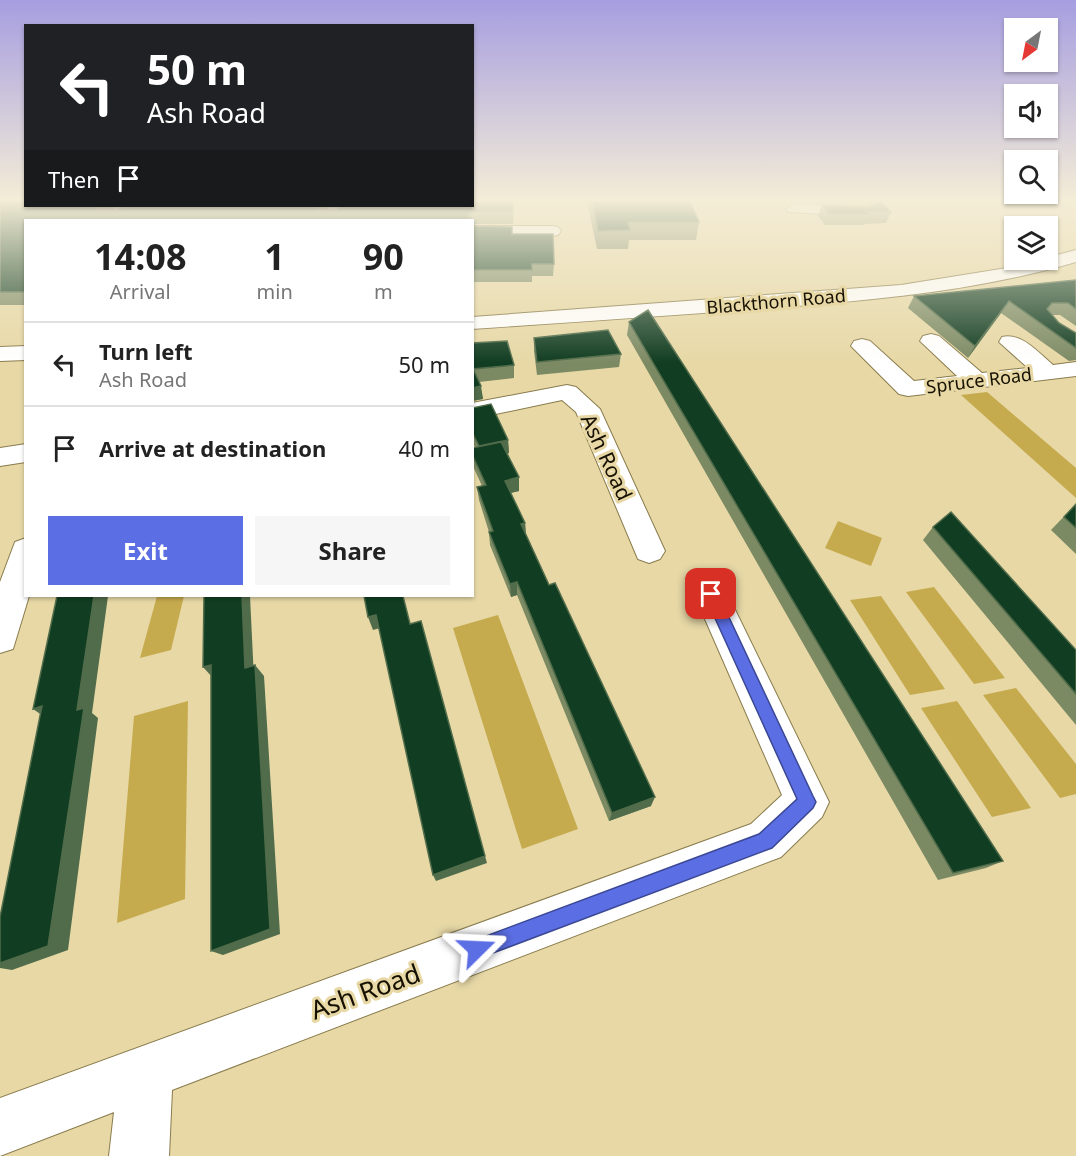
<!DOCTYPE html>
<style>
:root{--surface:#fff;--page:#f6f6f6;--text:#222;--muted:#767676;--line:#e0e0e0;--accent:#5b6ee4}
body{margin:0;font-family:"Noto Sans",sans-serif;background:var(--page);color:var(--text);height:100vh;display:flex;flex-direction:column;font-size:22px;white-space:nowrap}
*{box-sizing:border-box;margin:0}
p{font-size:20px;color:var(--muted)}
.icon{flex:none;width:33px;height:33px;fill:none;stroke:currentColor;stroke-width:2;stroke-linecap:round;stroke-linejoin:round}
.map{position:relative;flex:1;overflow:hidden}
.panel{position:absolute;left:24px;top:219px;width:450px;height:378px;display:flex;flex-direction:column;background:var(--surface);border-radius:0px;box-shadow:0 2px 4px #0004}
.panel>*{flex:none}
.guide{position:absolute;left:24px;top:24px;width:450px;height:183px;border-radius:0px;box-shadow:0 2px 4px #0004;background:#202124;color:#fff;overflow:hidden}
.needle{width:39px;rotate:212deg}
.controls{position:absolute;left:1004px;top:18px;display:grid;gap:12px}
.controls a{display:grid;place-items:center;width:54px;height:54px;border-radius:0px;background:var(--surface);box-shadow:0 2px 4px #0004;font-size:30px}
.pin{position:absolute;display:grid;place-items:center;width:51px;height:51px;color:#fff;margin:-26px;border-radius:12px;box-shadow:0 3px 9px #0006}
.me{position:absolute;width:66px;margin:-33px;rotate:69deg;stroke-linejoin:round;filter:drop-shadow(0 0 4px #0008)}
.turn{display:flex;align-items:center;gap:21px;height:126px;padding:0 24px;font-size:27px}
.turn .icon{width:78px;height:78px;stroke-width:2.5}
.turn b{display:block;font-size:42px;line-height:51px}
.then{display:flex;align-items:center;height:57px;padding:0 24px;background:#0003;gap:12px;font-size:22px}
.eta{display:flex;justify-content:space-evenly;align-items:center;height:102px;text-align:center}
.eta b{font-size:36px;font-weight:700;line-height:42px}
.cta{display:flex;gap:12px;margin-top:auto;padding:12px 24px}
.cta a{flex:1;height:69px;border-radius:0px;background:var(--accent);color:#fff;font-size:24px;font-weight:700;line-height:69px;text-align:center}
.cta a+a{background:var(--page);color:var(--text)}
ul{padding:0;list-style:none}
li{display:flex;align-items:center;gap:18px;height:84px;padding:0 24px;border-top:2px solid var(--line)}
li div{flex:1}
li b{display:block;font-size:22px}
li em{font-style:normal}
.map>svg:first-child{display:block}
</style>
<div class="map">
<svg width="1076" height="1156" viewBox="0 0 1076 1156">
<rect width="100%" height="100%" fill="#e7d8a6"/>
<path fill="#c6ab4e" d="M 987,392 L 1076,468 L 1076,498 L 961,395 Z
M 838,521 L 882,538 L 871,566 L 825,548 Z
M 934,587 L 1005,678 L 974,684 L 906,592 Z
M 157,596 L 184,596 L 171,650 L 140,658 Z
M 881,596 L 945,689 L 910,695 L 850,600 Z
M 498,615 L 578,829 L 522,849 L 453,628 Z
M 1016,688 L 1076,764 L 1076,794 L 1060,798 L 983,695 Z
M 188,701 L 185,899 L 117,923 L 134,716 Z
M 957,701 L 1031,808 L 992,817 L 921,708 Z"/>
<g fill="none" stroke-linecap="round" stroke-linejoin="round">
<g stroke="#897b4c" stroke-width="2">
<path id="minor" d="M 794,204 L 864,206 L 872,211 L 864,216 L 788,212 L 786,209 Z
M 330,206 L 346,206 L 338,220 L 322,220 Z
M 472,226 L 552,226 L 558,227 L 561,231 L 558,235 L 552,236 L 472,236 Z
M 1076,250 L 1076,262 C 981,290 884,299 785,307 C 681,315 577,322 472,329 L 472,317 L 901,285 L 1007,268 Z
M 931,334 L 939,336 L 982,373 L 1028,368 L 999,342 L 1002,337 C 1021,332 1039,353 1053,365 L 1076,362 L 1076,376 L 908,396 L 899,394 L 851,346 L 854,341 L 862,339 L 870,341 L 914,381 L 957,376 L 920,341 L 923,336 Z
M 26,346 L 26,360 L 0,361 L 0,347 Z
M 567,385 L 576,387 L 600,409 L 665,551 L 660,559 L 649,563 L 638,559 L 576,412 L 562,400 L 472,419 L 472,403 Z
M 26,444 L 26,462 L 0,466 L 0,448 Z
M 26,538 L 26,596 L 29,596 L 13,649 L 0,653 L 0,582 L 15,542 Z
M 711,581 L 723,585 L 829,802 L 822,817 L 781,857 L 172,1090 L 169,1156 L 109,1156 L 114,1112 L 0,1156 L 0,1098 L 751,824 L 782,795 L 694,594 L 699,585 Z"/>
</g>
<use href="#minor" fill="#fff" fill-rule="evenodd"/>
</g>
<path fill="#7c8a64" d="M 0,201 L 118,210 L 123,206 L 328,206 L 326,210 L 472,201 L 514,201 L 513,224 L 472,224 L 472,220 L 26,220 L 26,305 L 0,305 Z
M 587,201 L 690,201 L 699,222 L 696,240 L 629,240 L 628,249 L 597,249 Z
M 807,201 L 873,201 L 871,206 L 891,212 L 886,223 L 865,224 L 864,225 L 825,225 L 818,216 L 822,205 L 870,207 L 865,204 L 808,202 Z
M 472,226 L 512,234 L 554,264 L 553,276 L 532,276 L 532,282 L 472,282 Z
M 1076,280 L 1076,326 L 1060,315 L 1052,315 L 1059,323 L 1076,333 L 1076,360 L 1069,361 L 1001,313 L 968,358 L 908,308 L 914,296 Z
M 629,322 L 1003,861 L 986,868 L 938,880 L 627,335 Z
M 534,338 L 621,354 L 619,367 L 537,375 L 534,351 Z
M 472,343 L 514,365 L 514,378 L 479,382 L 483,399 L 472,401 Z
M 472,408 L 508,440 L 509,453 L 507,454 L 519,491 L 511,493 L 525,523 L 526,534 L 651,806 L 609,821 L 517,595 L 511,597 L 490,545 L 489,532 L 479,500 L 477,487 L 482,486 L 472,464 L 472,448 L 475,447 L 472,442 Z
M 1076,504 L 1076,554 L 1051,530 Z
M 933,527 L 1076,650 L 1076,725 L 923,540 Z"/>
<path fill="#516c4a" d="M 99,206 L 117,206 L 103,218 L 98,210 L 98,207 Z
M 320,206 L 328,206 L 321,220 L 318,210 Z
M 471,212 L 472,220 L 469,220 L 469,215 Z
M 1009,301 L 1001,313 L 968,358 L 975,346 Z
M 481,386 L 483,399 L 472,401 L 472,388 Z
M 508,440 L 509,453 L 480,459 L 479,446 Z
M 519,477 L 519,491 L 506,494 L 505,481 Z
M 525,523 L 526,536 L 521,524 Z
M 517,582 L 517,595 L 511,597 L 510,584 Z
M 94,596 L 108,596 L 92,713 L 98,718 L 68,950 L 12,970 L 0,968 L 0,963 L 77,710 Z
M 242,596 L 250,596 L 254,679 L 245,668 Z
M 376,615 L 380,628 L 373,630 L 368,617 Z
M 211,665 L 213,678 L 203,667 Z
M 255,665 L 264,676 L 280,934 L 223,955 L 211,951 Z
M 42,706 L 49,720 L 33,709 Z
M 655,797 L 651,806 L 609,821 L 612,813 Z
M 485,856 L 487,863 L 436,881 L 433,875 Z"/>
<path fill="#113d22" stroke="#516c4a" stroke-width="1.5" d="M 0,201 L 26,201 L 26,206 L 99,206 L 98,207 L 98,210 L 118,210 L 123,206 L 320,206 L 318,210 L 337,210 L 339,206 L 472,206 L 472,201 L 513,201 L 513,212 L 471,212 L 469,215 L 469,220 L 26,220 L 26,292 L 0,292 Z
M 592,201 L 690,201 L 699,222 L 628,222 L 630,230 L 598,231 Z
M 879,201 L 880,201 L 891,212 L 867,212 L 869,214 L 829,214 L 822,205 L 869,207 Z
M 472,226 L 512,227 L 512,234 L 553,234 L 554,264 L 532,264 L 532,270 L 472,270 Z
M 1076,280 L 1076,309 L 1068,303 L 1052,303 L 1047,309 L 1059,323 L 1076,333 L 1076,348 L 1009,301 L 975,346 L 914,296 Z
M 648,310 L 1003,861 L 953,873 L 629,322 Z
M 608,330 L 621,354 L 537,362 L 534,338 Z
M 507,341 L 514,365 L 473,369 L 481,386 L 472,388 L 472,343 Z
M 491,404 L 508,440 L 479,446 L 472,432 L 472,408 Z
M 501,442 L 519,477 L 505,481 L 525,523 L 521,524 L 549,585 L 555,583 L 655,797 L 612,813 L 517,582 L 510,584 L 489,532 L 493,531 L 477,487 L 486,485 L 472,454 L 472,448 Z
M 1076,504 L 1076,528 L 1064,517 Z
M 951,512 L 1076,650 L 1076,694 L 933,527 Z
M 57,596 L 94,596 L 77,710 L 84,708 L 48,946 L 0,963 L 0,917 L 42,706 L 33,709 Z
M 204,596 L 242,596 L 245,668 L 255,665 L 270,929 L 211,951 L 211,665 L 203,667 Z
M 364,596 L 403,596 L 410,624 L 421,621 L 485,856 L 433,875 L 376,615 L 368,617 Z"/>
<linearGradient id="sky" x2="0" y2="1"><stop stop-color="#a69ee0"/><stop offset="0.55" stop-color="#f4edd7"/><stop offset="1" stop-color="#f4edd7" stop-opacity="0"/></linearGradient>
<rect width="1076" height="363" fill="url(#sky)"/>
<path fill="#5b6ee4" stroke="#3b4894" stroke-width="1.5" d="M 711,589 L 718,594 L 813,796 L 816,802 L 813,808 L 772,848 L 477,959 L 470,956 L 467,949 L 470,942 L 759,834 L 797,799 L 704,594 Z"/>
<g text-anchor="middle" dominant-baseline="central" stroke-width="6" stroke-linejoin="round" paint-order="stroke">
<g font-size="18" fill="#161001" stroke="#e7d8a6">
<text transform="translate(776 301) rotate(-5)">Blackthorn Road</text>
<text transform="translate(979 380) rotate(-7)">Spruce Road</text>
</g>
<g font-size="21" fill="#161001" stroke="#e7d8a6">
<text transform="translate(607 457) rotate(65)">Ash Road</text>
</g>
<g font-size="26" fill="#161001" stroke="#e7d8a6">
<text transform="translate(365 991) rotate(-20)">Ash Road</text>
</g>
</g>
</svg>
<div class="controls">
<a><svg class="needle" viewBox="-14 -14 28 28"><path d="M0-13l5 13h-10z" fill="#e53935"/><path d="M0 13l5-13h-10z" fill="#767676"/></svg></a>
<a><svg class="icon" aria-label="sound" viewBox="0 0 24 24"><path d="M4 9h4l5-4v14l-5-4H4zM17 9q2 3 0 6"/></svg></a>
<a><svg class="icon" aria-label="search" viewBox="0 0 24 24"><circle cx="10" cy="10" r="6"/><path d="M15 15l6 6"/></svg></a>
<a><svg class="icon" aria-label="layers" viewBox="0 0 24 24"><path d="M12 4l9 5-9 5-9-5zM3 14l9 5 9-5"/></svg></a>
</div>
<div class="pin" style="left:711px;top:594px;background:#d93025"><svg class="icon" aria-label="arrive" viewBox="0 0 24 24"><path d="M6 21V4h12l-3 4 3 4H6"/></svg></div>
<svg class="me" style="left:477px;top:949px" viewBox="-20 -20 40 40"><path d="M0-17L14 15 0 8-14 15z" fill="#5b6ee4" stroke="#fff" stroke-width="4"/></svg>
<div class="guide">
<div class="turn"><svg class="icon" aria-label="left" viewBox="0 0 24 24"><path d="M17 20v-9H6M10 6l-5 5 5 5"/></svg><div><b>50 m</b>Ash Road</div></div>
<div class="then">Then<svg class="icon" aria-label="arrive" viewBox="0 0 24 24"><path d="M6 21V4h12l-3 4 3 4H6"/></svg></div>
</div>
<section class="panel">
<div class="eta">
<div><b>14:08</b><p>Arrival</p></div>
<div><b>1</b><p>min</p></div>
<div><b>90</b><p>m</p></div>
</div>
<ul>
<li><svg class="icon" aria-label="left" viewBox="0 0 24 24"><path d="M17 20v-9H6M10 6l-5 5 5 5"/></svg><div><b>Turn left</b><p>Ash Road</p></div><em>50 m</em></li>
<li><svg class="icon" aria-label="arrive" viewBox="0 0 24 24"><path d="M6 21V4h12l-3 4 3 4H6"/></svg><div><b>Arrive at destination</b></div><em>40 m</em></li>
</ul>
<div class="cta"><a>Exit</a><a>Share</a></div>
</section>
</div>
